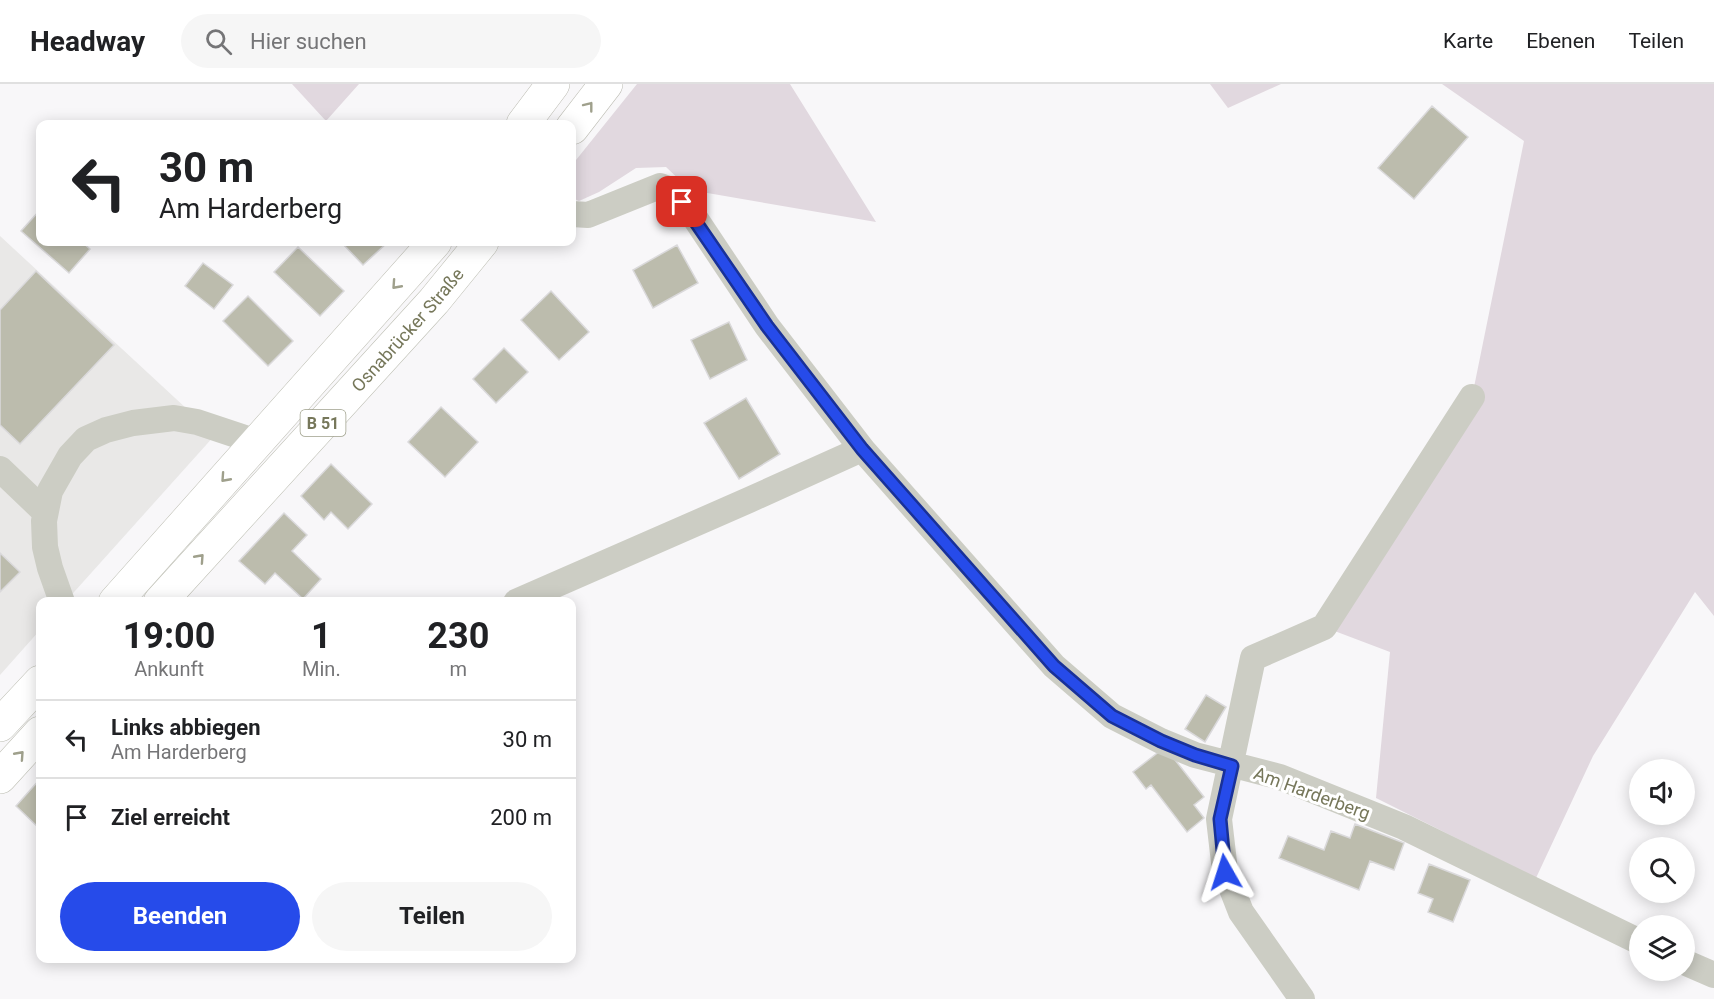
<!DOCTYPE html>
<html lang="de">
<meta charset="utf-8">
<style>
:root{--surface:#fff;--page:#f6f6f6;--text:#202124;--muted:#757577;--line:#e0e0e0;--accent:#264bea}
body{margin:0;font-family:Roboto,sans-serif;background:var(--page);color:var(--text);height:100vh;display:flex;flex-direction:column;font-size:22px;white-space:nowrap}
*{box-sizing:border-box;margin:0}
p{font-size:20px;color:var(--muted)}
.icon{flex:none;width:33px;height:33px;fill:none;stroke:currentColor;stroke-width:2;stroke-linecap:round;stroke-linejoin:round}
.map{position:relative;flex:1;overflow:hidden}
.drawer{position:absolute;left:36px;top:513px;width:540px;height:366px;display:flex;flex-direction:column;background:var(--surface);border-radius:12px;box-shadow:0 3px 15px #0003}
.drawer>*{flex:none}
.banner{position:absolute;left:36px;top:36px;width:540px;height:126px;border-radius:12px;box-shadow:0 3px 15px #0003;background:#fff;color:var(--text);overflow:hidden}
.fabs{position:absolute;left:1629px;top:675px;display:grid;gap:12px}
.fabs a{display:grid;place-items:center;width:66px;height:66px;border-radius:50%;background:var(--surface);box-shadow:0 3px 15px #0003;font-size:30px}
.pin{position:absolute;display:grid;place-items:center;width:51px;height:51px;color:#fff;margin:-26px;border-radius:12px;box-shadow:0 3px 9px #0006}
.me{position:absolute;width:66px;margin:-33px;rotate:354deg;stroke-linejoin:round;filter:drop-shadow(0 0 4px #0008)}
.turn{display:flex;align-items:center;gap:21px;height:126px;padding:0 24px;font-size:27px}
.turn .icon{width:78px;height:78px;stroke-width:2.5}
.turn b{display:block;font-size:42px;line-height:51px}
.eta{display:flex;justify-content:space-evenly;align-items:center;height:102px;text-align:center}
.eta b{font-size:36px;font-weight:700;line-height:42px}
.cta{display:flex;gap:12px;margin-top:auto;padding:12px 24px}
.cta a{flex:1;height:69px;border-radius:36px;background:var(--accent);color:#fff;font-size:24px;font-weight:700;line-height:69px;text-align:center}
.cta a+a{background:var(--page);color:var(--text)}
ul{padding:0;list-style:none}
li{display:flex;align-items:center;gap:18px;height:78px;padding:0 24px;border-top:2px solid var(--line)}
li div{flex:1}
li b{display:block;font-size:22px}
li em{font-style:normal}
header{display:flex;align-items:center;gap:36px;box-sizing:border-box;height:84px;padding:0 30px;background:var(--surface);border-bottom:2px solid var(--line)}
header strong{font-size:28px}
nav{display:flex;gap:33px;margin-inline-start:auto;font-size:21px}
.search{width:420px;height:54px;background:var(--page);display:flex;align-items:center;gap:15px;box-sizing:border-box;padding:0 21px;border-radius:33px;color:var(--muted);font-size:22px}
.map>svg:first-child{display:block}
</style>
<header>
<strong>Headway</strong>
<div class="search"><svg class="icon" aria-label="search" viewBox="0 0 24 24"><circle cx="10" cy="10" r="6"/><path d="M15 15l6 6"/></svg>Hier suchen</div>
<nav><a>Karte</a><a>Ebenen</a><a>Teilen</a></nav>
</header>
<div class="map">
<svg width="1714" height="915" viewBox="0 0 1714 915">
<rect width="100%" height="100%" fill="#f8f7f9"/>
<path fill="#e9e8e7" d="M 0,152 L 215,351 L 66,517 L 40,518 L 40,546 L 0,591 Z"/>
<path fill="#e1d8df" d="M 292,0 L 359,0 L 326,37 Z
M 637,0 L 790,0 L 876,138 L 690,106 L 666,83 L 636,84 L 599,108 L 579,117 L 572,114 L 572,81 Z
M 1210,0 L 1281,0 L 1228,24 Z
M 1442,0 L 1714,0 L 1714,532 L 1695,508 L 1593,672 L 1536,794 L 1376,714 L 1390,568 L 1324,543 L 1472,313 L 1524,57 Z"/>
<path fill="#bcbcad" stroke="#dad9db" stroke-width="1.5" d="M 1432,22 L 1468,53 L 1414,115 L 1378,84 Z
M 40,126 L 40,158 L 82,158 L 90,165 L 69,189 L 21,147 Z
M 341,158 L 388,158 L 363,181 Z
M 677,161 L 698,199 L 653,224 L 633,186 Z
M 298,163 L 344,207 L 320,232 L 274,188 Z
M 203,179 L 233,201 L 214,225 L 185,202 Z
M 36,187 L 114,261 L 20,360 L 0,341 L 0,226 Z
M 551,207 L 589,248 L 559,276 L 521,236 Z
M 248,212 L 293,257 L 268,282 L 223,237 Z
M 729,238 L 747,276 L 710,295 L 691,256 Z
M 504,264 L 528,288 L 496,319 L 473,295 Z
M 746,314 L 780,370 L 739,395 L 704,339 Z
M 441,323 L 478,358 L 445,393 L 408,358 Z
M 331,380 L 372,420 L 348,445 L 331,428 L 324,436 L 301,412 Z
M 284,429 L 307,451 L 292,467 L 321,495 L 303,515 L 275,489 L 265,500 L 239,477 Z
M 0,469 L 20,488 L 0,508 Z
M 1206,611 L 1226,623 L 1205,658 L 1185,645 Z
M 1165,663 L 1204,713 L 1194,721 L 1204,734 L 1187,748 L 1151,701 L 1146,705 L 1133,688 Z
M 40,695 L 40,745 L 16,722 Z
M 1355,740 L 1404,759 L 1394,786 L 1370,777 L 1359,806 L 1279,774 L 1288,752 L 1324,766 L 1331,747 L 1350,754 Z
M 1429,780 L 1470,796 L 1453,838 L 1428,828 L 1433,815 L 1418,809 Z"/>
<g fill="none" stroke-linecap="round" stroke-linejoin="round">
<g stroke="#bdbeb3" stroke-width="34">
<g id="major">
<path d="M 115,518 L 435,158"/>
<path id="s1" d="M 160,518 L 434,217 L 482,158"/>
<path d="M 0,641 L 40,598"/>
<path d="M 0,693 L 40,649"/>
</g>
</g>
<g stroke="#bcbcb3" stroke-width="34">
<path id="highway" d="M 523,40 L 553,0
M 572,44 L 606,0"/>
</g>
<path stroke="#cccdc4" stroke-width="26" d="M 572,130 L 588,131 L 660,102 L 674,107 L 691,128 L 767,242 L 862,365 L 1054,582 L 1112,632 L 1161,657 L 1195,671 L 1280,693 L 1404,743 L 1640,858
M 0,385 L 45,428
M 62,518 L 50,484 L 45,463 L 44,437 L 50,407 L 70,372 L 86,355 L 106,346 L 133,339 L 174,334 L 197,338 L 257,358
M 516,518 L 749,416 L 862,365
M 1684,878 L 1714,891
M 1302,915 L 1241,828 L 1225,787 L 1219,735 L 1253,574 L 1324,543 L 1472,313"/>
<use href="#major" stroke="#fff" stroke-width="33"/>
<use href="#highway" stroke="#fff" stroke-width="33"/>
</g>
<defs><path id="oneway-chevron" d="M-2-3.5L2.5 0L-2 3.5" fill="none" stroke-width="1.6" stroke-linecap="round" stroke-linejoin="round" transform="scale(1.5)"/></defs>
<g stroke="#9fa08c">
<use href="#oneway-chevron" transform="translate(589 22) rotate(-52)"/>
<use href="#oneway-chevron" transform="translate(396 201) rotate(132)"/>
<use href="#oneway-chevron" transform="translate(225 394) rotate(132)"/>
<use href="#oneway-chevron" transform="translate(200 474) rotate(-48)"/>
<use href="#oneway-chevron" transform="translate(20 671) rotate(-48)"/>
</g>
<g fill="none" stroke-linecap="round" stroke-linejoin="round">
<g stroke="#193198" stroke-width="15">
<path id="route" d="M 682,118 L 767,242 L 862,365 L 1054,582 L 1112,632 L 1161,657 L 1195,671 L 1232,682 L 1220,735 L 1225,788"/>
</g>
<use href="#route" stroke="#264bea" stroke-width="10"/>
</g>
<g text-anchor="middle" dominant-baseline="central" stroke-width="6" stroke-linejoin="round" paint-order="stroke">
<rect fill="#fff" stroke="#9fa08c" stroke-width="1.5" x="300.5" y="326" width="45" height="26" rx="4.5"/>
<g font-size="16" font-weight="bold" fill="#76775a">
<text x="323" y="339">B 51</text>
</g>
<g font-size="18" fill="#76775a" stroke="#fff">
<text stroke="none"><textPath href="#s1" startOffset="368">Osnabrücker Straße</textPath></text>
<text transform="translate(1312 709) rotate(20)">Am Harderberg</text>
</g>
</g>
</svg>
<div class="fabs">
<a><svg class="icon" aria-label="sound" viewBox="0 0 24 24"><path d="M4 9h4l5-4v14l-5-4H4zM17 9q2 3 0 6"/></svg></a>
<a><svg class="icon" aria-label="search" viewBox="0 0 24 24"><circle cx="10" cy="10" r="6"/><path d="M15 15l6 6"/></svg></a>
<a><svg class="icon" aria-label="layers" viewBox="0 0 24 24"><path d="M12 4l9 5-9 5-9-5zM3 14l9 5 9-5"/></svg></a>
</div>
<div class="pin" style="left:682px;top:118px;background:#d93025"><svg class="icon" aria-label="arrive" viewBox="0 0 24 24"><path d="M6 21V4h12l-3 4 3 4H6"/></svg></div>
<svg class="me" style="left:1225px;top:788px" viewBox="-20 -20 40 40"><path d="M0-17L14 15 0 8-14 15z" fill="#264bea" stroke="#fff" stroke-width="4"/></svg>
<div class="banner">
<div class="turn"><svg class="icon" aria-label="left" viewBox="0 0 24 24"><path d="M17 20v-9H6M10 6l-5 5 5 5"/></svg><div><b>30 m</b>Am Harderberg</div></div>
</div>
<section class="drawer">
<div class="eta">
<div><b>19:00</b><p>Ankunft</p></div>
<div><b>1</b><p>Min.</p></div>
<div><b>230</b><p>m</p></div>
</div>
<ul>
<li><svg class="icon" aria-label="left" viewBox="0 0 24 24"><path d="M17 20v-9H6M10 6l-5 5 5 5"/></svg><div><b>Links abbiegen</b><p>Am Harderberg</p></div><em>30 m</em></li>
<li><svg class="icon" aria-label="arrive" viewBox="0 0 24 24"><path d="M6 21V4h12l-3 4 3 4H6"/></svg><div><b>Ziel erreicht</b></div><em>200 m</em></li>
</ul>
<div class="cta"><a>Beenden</a><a>Teilen</a></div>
</section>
</div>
